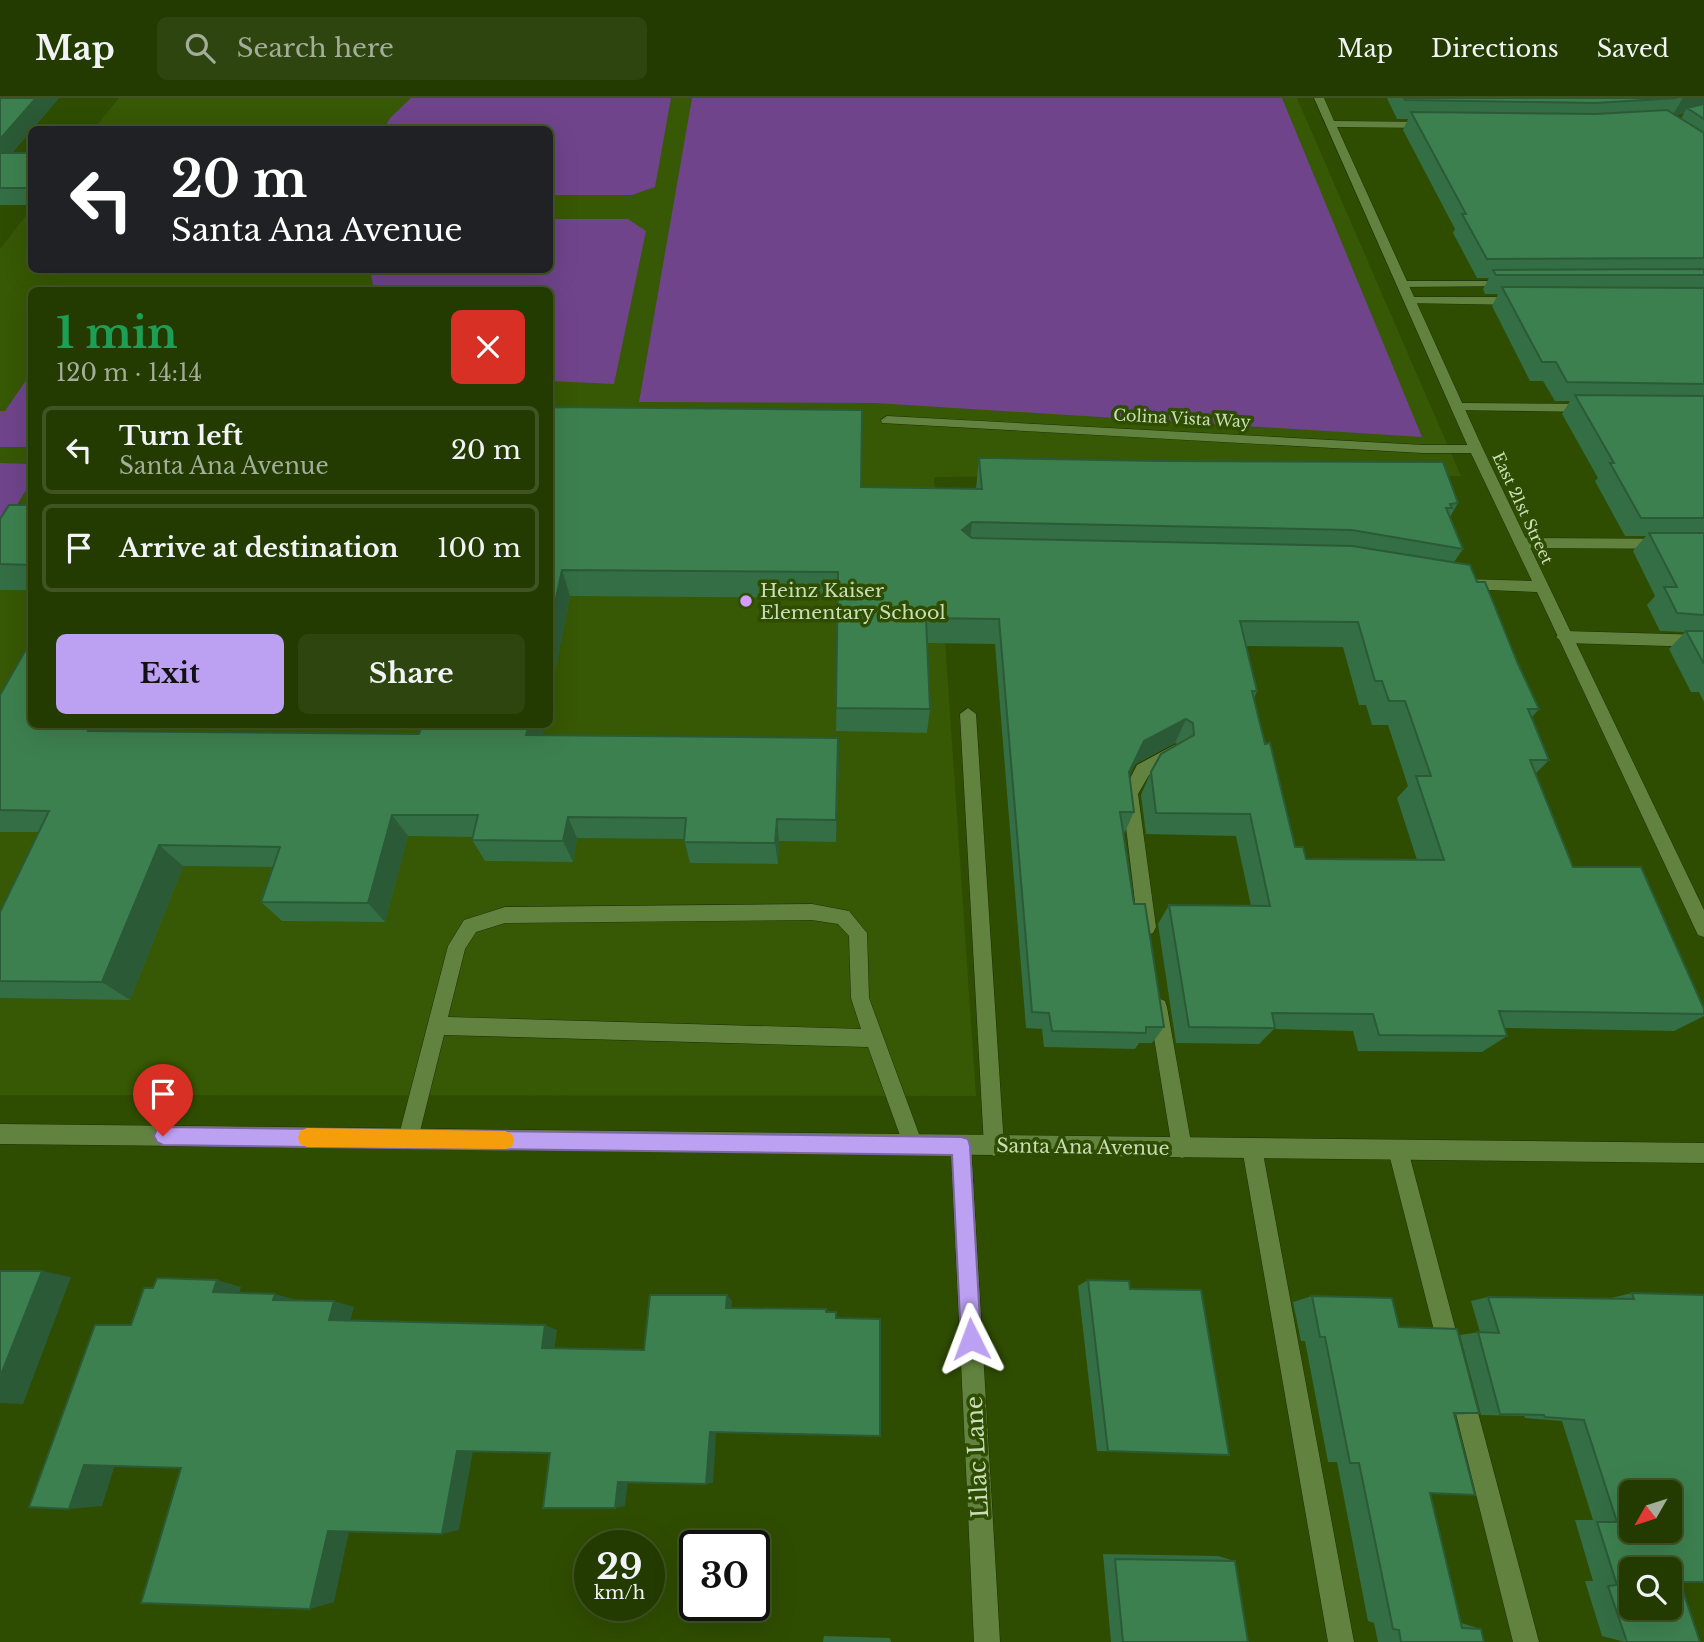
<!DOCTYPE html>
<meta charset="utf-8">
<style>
:root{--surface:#233a01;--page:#2f4510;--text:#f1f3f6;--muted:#a3ad99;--line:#405423;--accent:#bca0f2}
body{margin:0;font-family:"Libre Baskerville",serif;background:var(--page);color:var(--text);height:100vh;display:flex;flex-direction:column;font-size:26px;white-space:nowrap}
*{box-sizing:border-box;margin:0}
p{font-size:23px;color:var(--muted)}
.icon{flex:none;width:38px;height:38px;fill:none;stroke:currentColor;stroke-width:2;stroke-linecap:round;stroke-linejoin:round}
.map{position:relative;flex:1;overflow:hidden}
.drawer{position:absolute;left:28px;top:189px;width:525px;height:441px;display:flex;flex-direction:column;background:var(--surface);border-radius:10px;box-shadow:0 7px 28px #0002,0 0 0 2px var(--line)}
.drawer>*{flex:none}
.guide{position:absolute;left:28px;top:28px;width:525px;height:147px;border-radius:10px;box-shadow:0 7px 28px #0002,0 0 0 2px var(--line);background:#202124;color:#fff;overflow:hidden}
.needle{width:46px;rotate:231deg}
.fabs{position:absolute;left:1619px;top:1382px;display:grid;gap:14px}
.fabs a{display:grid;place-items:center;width:63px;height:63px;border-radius:10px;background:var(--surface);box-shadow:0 7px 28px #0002,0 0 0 2px var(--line);font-size:35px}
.speed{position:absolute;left:574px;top:1432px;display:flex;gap:14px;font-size:35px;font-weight:700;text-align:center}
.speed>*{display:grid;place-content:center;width:91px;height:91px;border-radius:50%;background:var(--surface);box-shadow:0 7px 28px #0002,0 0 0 2px var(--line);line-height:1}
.speed small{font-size:18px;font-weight:400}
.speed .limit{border:4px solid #111;border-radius:10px;background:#fff;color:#111}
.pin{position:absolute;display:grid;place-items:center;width:60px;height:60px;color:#fff;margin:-72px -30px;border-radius:50% 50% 50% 0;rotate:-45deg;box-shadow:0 0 7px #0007}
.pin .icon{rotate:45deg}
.me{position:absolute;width:77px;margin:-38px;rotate:357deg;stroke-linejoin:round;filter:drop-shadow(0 0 5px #0008)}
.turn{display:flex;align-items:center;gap:24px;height:147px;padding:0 28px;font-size:32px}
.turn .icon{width:91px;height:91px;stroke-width:2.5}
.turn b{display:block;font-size:49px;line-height:60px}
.round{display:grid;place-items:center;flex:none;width:74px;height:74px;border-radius:10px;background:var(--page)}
.head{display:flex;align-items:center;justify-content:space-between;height:119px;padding:0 28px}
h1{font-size:42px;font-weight:800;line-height:52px;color:#1e9e55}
.cta{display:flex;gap:14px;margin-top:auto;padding:14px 28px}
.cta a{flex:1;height:80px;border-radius:10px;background:var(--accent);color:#111;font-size:28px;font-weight:800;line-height:80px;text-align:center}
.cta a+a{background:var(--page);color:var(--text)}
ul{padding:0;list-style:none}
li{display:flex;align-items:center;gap:21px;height:88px;margin:0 14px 10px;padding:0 14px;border:4px solid var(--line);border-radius:10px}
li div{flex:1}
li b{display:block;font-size:26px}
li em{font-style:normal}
header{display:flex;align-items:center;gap:42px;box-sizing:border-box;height:98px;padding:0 35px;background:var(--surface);border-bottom:2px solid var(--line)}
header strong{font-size:33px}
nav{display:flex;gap:38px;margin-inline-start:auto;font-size:24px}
.search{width:490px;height:63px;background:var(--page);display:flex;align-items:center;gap:18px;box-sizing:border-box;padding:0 24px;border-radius:10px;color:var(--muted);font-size:26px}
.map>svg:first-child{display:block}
</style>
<header>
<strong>Map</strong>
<div class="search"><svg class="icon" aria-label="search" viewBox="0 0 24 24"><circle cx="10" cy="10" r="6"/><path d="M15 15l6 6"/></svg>Search here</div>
<nav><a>Map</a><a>Directions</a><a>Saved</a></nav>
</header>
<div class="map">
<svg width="1704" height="1544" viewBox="0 0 1704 1544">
<rect width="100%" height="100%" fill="#2f4d01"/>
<path fill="#375804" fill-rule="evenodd" d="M 119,0 L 1297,0 L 1461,378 L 934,379 L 976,998 L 0,997 L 0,151 L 31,111 L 32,172 L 550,172 L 550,32 L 94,31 ZM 32,192 L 550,192 L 550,626 L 32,626 Z"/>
<path fill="#6f448b" d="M 411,0 L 671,0 L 655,89 L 632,97 L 550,97 L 550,32 L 384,31 L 390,20 Z
M 692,0 L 1282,0 L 1422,339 L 875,305 L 639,304 Z
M 550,121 L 628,121 L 646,133 L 614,286 L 550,283 L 550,192 L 374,192 L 370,172 L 550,172 Z
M 29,278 L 32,279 L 31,349 L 0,349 L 0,313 L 5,313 Z
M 0,365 L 32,366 L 31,384 L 0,435 Z"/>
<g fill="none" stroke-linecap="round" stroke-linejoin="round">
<g stroke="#1f2f0b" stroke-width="1">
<path id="service" d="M 1507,183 L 1513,186 L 1511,188 L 1402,189 L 1396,186 L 1402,183 Z
M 1409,199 L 1519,199 L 1525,203 L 1519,207 L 1405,205 L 1405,201 Z
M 1457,305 L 1589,306 L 1595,310 L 1589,314 L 1452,312 L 1451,309 Z
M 887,318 L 1423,347 L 1476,347 L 1483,351 L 1476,355 L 1423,355 L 882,325 L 881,322 Z
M 1521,440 L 1704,441 L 1704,451 L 1521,450 L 1514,445 Z
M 1564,533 L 1704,537 L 1704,549 L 1564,545 L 1556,539 Z
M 968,610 L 976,616 L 1004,1048 L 1001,1055 L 994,1058 L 987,1055 L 984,1048 L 960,616 Z
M 1174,647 L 1180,649 L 1182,654 L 1180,659 L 1149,677 L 1138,696 L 1156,829 L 1153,835 L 1147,837 L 1141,835 L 1138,829 L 1122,696 L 1137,667 Z
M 812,806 L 849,813 L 867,835 L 869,900 L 923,1047 L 920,1054 L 913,1057 L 906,1054 L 868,949 L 444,937 L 418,1041 L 415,1048 L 408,1051 L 401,1048 L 398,1041 L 448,848 L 464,822 L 505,809 ZM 812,822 L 838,826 L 849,838 L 851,900 L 861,931 L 448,919 L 465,851 L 476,834 L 505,825 Z
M 1158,900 L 1165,903 L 1167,909 L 1192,1050 L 1189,1057 L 1182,1060 L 1175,1057 L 1172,1050 L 1149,909 L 1151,903 Z
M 1252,1040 L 1259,1043 L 1262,1050 L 1354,1544 L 1328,1544 L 1242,1050 L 1245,1043 Z
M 1398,1042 L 1405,1045 L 1408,1052 L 1461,1252 L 1458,1260 L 1450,1263 L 1442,1260 L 1439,1252 L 1388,1052 L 1391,1045 Z
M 1461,1281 L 1469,1284 L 1472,1292 L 1539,1544 L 1513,1544 L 1450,1292 L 1453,1284 Z"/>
</g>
<g stroke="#1f2f0b" stroke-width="1">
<path id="minor" d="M 1314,0 L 1324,0 L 1334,23 L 1429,24 L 1434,27 L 1429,30 L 1337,29 L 1483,351 L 1704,812 L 1704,839 L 1698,837 L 1537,494 L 1464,491 L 1457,486 L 1464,481 L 1532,483 L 1469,351 Z
M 961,1038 L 968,1041 L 971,1048 L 1000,1544 L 974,1544 L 951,1048 L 954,1041 Z"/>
</g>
<g stroke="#1f2f0b" stroke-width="1">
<path id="tertiary" d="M 0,1026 L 1704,1045 L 1704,1065 L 0,1046 Z"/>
</g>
<use href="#service" fill="#62833f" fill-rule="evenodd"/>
<use href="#minor" fill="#62833f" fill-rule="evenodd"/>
<use href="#tertiary" fill="#62833f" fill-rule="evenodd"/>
</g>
<path fill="#346e44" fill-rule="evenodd" d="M 0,0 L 59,0 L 12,55 L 32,55 L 32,107 L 0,107 Z
M 1387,0 L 1704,0 L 1704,604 L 1699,594 L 1691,594 L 1669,551 L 1685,534 L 1660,533 L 1647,507 L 1655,498 L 1633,453 L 1646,438 L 1625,438 L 1595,383 L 1598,380 L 1562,316 L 1570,303 L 1555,303 L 1543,283 L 1530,283 L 1492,208 L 1498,196 L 1485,196 L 1483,191 L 1489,180 L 1477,180 L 1453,135 L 1455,131 L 1403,32 L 1408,21 L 1397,21 ZM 1684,15 L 1681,21 L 1676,17 Z
M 550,309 L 861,389 L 976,391 L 979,360 L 1458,405 L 1450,419 L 1463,451 L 1454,464 L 1477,484 L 1539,611 L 1532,619 L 1549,662 L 1535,676 L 1573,769 L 1704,911 L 1704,918 L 1674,933 L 1505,930 L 1507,938 L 1482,954 L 1358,953 L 1353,933 L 1274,931 L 1259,946 L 1176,945 L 1158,826 L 1169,807 L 1251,808 L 1236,738 L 1146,736 L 1141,697 L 1151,674 L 1178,646 L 1175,645 L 1135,666 L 1129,677 L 1134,714 L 1124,736 L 1134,806 L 1164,929 L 1152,945 L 1139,945 L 1135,951 L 1044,949 L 1042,931 L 1026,930 L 995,546 L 927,545 L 930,611 L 927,635 L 836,633 L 838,500 L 570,498 L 550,599 ZM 1246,548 L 1343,549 L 1359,607 L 1366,607 L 1372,627 L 1388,627 L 1408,688 L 1397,700 L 1417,762 L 1306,761 L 1295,749 L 1265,646 L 1254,600 L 1257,593 Z
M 32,407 L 32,492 L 0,492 L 0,421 Z
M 0,597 L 32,626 L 126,626 L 123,633 L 419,636 L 422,626 L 544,626 L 542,637 L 839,663 L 836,744 L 779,743 L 778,766 L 690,765 L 684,741 L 577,740 L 573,764 L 485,763 L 472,742 L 473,739 L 408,738 L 385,824 L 282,823 L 261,804 L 273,769 L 183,768 L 130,902 L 0,900 L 0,814 L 39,734 L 0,734 Z
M 1088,1182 L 1130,1191 L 1229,1357 L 1097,1353 L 1078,1188 Z
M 1632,1195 L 1704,1197 L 1680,1484 L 1700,1544 L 1625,1544 L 1602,1538 L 1585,1483 L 1593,1483 L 1575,1422 L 1593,1422 L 1562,1323 L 1525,1320 L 1524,1318 L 1481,1317 L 1460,1237 L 1480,1234 L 1471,1203 L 1488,1199 L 1611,1201 L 1611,1200 Z
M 1312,1198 L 1399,1229 L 1479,1315 L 1455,1317 L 1430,1395 L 1461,1525 L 1481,1531 L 1484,1544 L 1378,1544 L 1374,1525 L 1368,1523 L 1337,1364 L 1328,1364 L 1305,1243 L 1301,1243 L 1293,1204 Z
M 1103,1456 L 1218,1458 L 1235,1463 L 1248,1544 L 1111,1544 Z
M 824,1538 L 890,1540 L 891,1544 L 823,1544 Z"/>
<path fill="#2b5a37" d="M 36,0 L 59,0 L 0,69 L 0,41 Z
M 1683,0 L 1704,0 L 1704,9 L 1687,10 L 1684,15 L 1672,18 Z
M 972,424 L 969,450 L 962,432 Z
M 562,472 L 570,498 L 550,599 L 550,529 Z
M 1186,621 L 1175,645 L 1135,666 L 1119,696 L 1129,674 L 1144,643 Z
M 91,626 L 126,626 L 113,656 L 88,633 Z
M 529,626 L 544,626 L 537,660 L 526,637 Z
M 838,640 L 839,663 L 836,744 L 836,722 Z
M 392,717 L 408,738 L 385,824 L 368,805 Z
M 568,719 L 577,740 L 573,764 L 563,743 Z
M 777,721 L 779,743 L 778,766 L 775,745 Z
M 159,747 L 183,768 L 130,902 L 102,884 Z
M 42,1173 L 71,1179 L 23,1306 L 0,1305 L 0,1279 Z
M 217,1182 L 241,1189 L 238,1200 L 213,1194 Z
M 275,1196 L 297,1202 L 295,1208 L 273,1202 Z
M 727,1197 L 732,1203 L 731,1215 L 726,1210 Z
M 334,1203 L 354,1209 L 349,1227 L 329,1222 Z
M 545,1227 L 557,1232 L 554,1254 L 542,1250 Z
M 710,1334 L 716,1335 L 713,1385 L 706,1386 Z
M 457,1353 L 473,1353 L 459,1432 L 442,1436 Z
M 84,1367 L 115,1367 L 102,1408 L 69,1411 Z
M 628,1383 L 625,1408 L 615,1410 L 618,1384 Z
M 350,1429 L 334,1504 L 310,1511 L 328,1433 Z"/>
<path fill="#3d804f" stroke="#2b5a37" stroke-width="2" fill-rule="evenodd" d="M 0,0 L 36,0 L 0,41 Z
M 1404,0 L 1677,0 L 1596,5 L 1405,2 Z
M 1704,6 L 1704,21 L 1687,10 Z
M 1667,12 L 1704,35 L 1704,160 L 1487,161 L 1462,116 L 1466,116 L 1411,14 L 1596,16 Z
M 0,55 L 32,55 L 32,90 L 0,90 Z
M 1704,171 L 1704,177 L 1496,177 L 1493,172 Z
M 1502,189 L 1704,190 L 1704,286 L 1567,284 L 1556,264 L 1542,264 Z
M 1575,297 L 1704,298 L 1704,420 L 1641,420 L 1610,365 L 1614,365 Z
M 550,309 L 862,312 L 861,389 L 982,391 L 979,360 L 995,360 L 1158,363 L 1443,364 L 1458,405 L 1450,406 L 1452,410 L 1446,410 L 1463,451 L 1352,432 L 972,424 L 962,432 L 972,440 L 1352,448 L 1470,467 L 1477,484 L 1485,484 L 1518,566 L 1539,611 L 1528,611 L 1549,662 L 1530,662 L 1573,769 L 1641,769 L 1704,911 L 1704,916 L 1499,913 L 1507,938 L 1379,937 L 1373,916 L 1272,915 L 1275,930 L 1189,929 L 1169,807 L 1270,808 L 1250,716 L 1156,715 L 1151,674 L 1161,656 L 1194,637 L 1193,625 L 1186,621 L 1144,643 L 1129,674 L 1134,714 L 1120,714 L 1134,806 L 1145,806 L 1164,929 L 1146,929 L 1146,935 L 1052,933 L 1049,915 L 1032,914 L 999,521 L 926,520 L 930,611 L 836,610 L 838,474 L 562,472 L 550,529 ZM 1240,523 L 1358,524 L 1375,583 L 1382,583 L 1389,603 L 1405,603 L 1431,678 L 1416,678 L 1444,762 L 1306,761 L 1303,749 L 1295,749 L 1270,645 L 1265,646 L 1252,593 L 1257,593 Z
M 9,407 L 32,407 L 32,467 L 0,466 L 0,421 Z
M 1649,435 L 1704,435 L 1704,517 L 1677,515 L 1664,489 L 1677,489 Z
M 1686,533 L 1704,533 L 1704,566 Z
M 32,541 L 32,626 L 91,626 L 88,633 L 419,636 L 422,626 L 529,626 L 526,637 L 838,640 L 836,722 L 777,721 L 775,745 L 684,744 L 686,720 L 568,719 L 563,743 L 472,742 L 478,717 L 392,717 L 368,805 L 261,804 L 280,749 L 159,747 L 102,884 L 0,883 L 0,814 L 49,713 L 0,712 L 0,597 Z
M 0,1173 L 42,1173 L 0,1279 Z
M 157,1180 L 217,1182 L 213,1194 L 275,1196 L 273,1202 L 334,1203 L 329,1222 L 545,1227 L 542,1250 L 644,1252 L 650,1197 L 727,1197 L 726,1210 L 826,1211 L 826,1214 L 836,1214 L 836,1220 L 880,1221 L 880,1338 L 710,1334 L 706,1386 L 618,1384 L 615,1410 L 543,1410 L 550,1355 L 457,1353 L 442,1436 L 328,1433 L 310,1511 L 141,1505 L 181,1370 L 84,1367 L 69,1411 L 29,1409 L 95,1227 L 131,1227 L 144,1190 L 153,1190 Z
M 1088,1182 L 1129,1183 L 1130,1191 L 1201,1192 L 1229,1357 L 1108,1353 Z
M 1632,1195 L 1704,1197 L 1704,1484 L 1680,1484 L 1700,1544 L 1627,1544 L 1608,1488 L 1617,1487 L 1597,1424 L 1617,1424 L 1584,1322 L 1545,1319 L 1544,1317 L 1500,1316 L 1478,1234 L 1499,1235 L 1488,1199 L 1634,1201 ZM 1631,1395 L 1670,1395 L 1670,1433 L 1631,1433 ZM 1631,1472 L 1670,1472 L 1670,1510 L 1631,1510 Z
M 1312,1198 L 1392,1200 L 1399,1229 L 1457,1231 L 1479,1315 L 1454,1315 L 1475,1397 L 1430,1395 L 1462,1530 L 1481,1531 L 1484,1544 L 1401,1544 L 1399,1532 L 1393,1531 L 1359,1365 L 1350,1365 L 1325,1239 L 1320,1239 Z
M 1115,1461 L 1235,1463 L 1248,1544 L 1123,1544 Z"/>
<path fill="#bca0f2" stroke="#7a689d" stroke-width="2" d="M 163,1029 L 961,1039 L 968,1041 L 970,1048 L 981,1241 L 978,1248 L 971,1251 L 964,1248 L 961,1241 L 952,1057 L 163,1047 L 157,1044 L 154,1038 L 157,1031 Z"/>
<path fill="#f59e0b" d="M 307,1030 L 505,1033 L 512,1036 L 514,1042 L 512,1049 L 505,1051 L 307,1049 L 300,1046 L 298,1040 L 300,1033 Z"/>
<circle fill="#d49cfb" stroke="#2f4d01" stroke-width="2.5" cx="746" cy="503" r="7"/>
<g text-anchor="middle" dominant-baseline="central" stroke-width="7" stroke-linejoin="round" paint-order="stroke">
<g font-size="16" fill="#caddba" stroke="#2f4d01">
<text transform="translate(1182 320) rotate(3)">Colina Vista Way</text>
<text transform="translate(1523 410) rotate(65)">East 21st Street</text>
</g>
<g font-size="19" fill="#caddba" stroke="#2f4d01" text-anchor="start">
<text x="760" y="492">Heinz Kaiser<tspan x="760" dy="22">Elementary School</tspan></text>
</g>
<g font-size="19" fill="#caddba" stroke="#2f4d01">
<text transform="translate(1083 1049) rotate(1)">Santa Ana Avenue</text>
</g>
<g font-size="23" fill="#caddba" stroke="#2f4d01">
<text transform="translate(977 1359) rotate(-93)">Lilac Lane</text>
</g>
</g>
</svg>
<div class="fabs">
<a><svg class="needle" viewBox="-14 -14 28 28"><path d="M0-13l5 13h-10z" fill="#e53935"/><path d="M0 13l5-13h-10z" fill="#a3ad99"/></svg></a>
<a><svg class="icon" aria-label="search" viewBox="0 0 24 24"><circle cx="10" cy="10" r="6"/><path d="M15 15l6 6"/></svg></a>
</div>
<div class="speed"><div>29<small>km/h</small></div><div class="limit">30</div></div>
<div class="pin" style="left:163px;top:1038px;background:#d93025"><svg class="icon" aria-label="arrive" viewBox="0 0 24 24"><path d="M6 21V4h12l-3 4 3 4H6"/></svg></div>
<svg class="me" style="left:971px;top:1241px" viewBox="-20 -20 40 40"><path d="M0-17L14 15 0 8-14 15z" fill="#bca0f2" stroke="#fff" stroke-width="4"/></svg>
<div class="guide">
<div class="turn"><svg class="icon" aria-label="left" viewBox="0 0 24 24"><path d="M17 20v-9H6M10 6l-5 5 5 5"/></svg><div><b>20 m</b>Santa Ana Avenue</div></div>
</div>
<section class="drawer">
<div class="head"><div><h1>1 min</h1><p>120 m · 14:14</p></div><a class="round" style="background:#d93025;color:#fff"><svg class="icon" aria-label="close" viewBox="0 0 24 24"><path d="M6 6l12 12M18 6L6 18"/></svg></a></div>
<ul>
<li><svg class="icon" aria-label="left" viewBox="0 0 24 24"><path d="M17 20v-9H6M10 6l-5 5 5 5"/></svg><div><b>Turn left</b><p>Santa Ana Avenue</p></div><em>20 m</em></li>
<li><svg class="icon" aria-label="arrive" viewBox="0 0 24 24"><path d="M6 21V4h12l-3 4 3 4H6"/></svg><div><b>Arrive at destination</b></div><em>100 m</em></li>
</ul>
<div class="cta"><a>Exit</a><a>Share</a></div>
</section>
</div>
